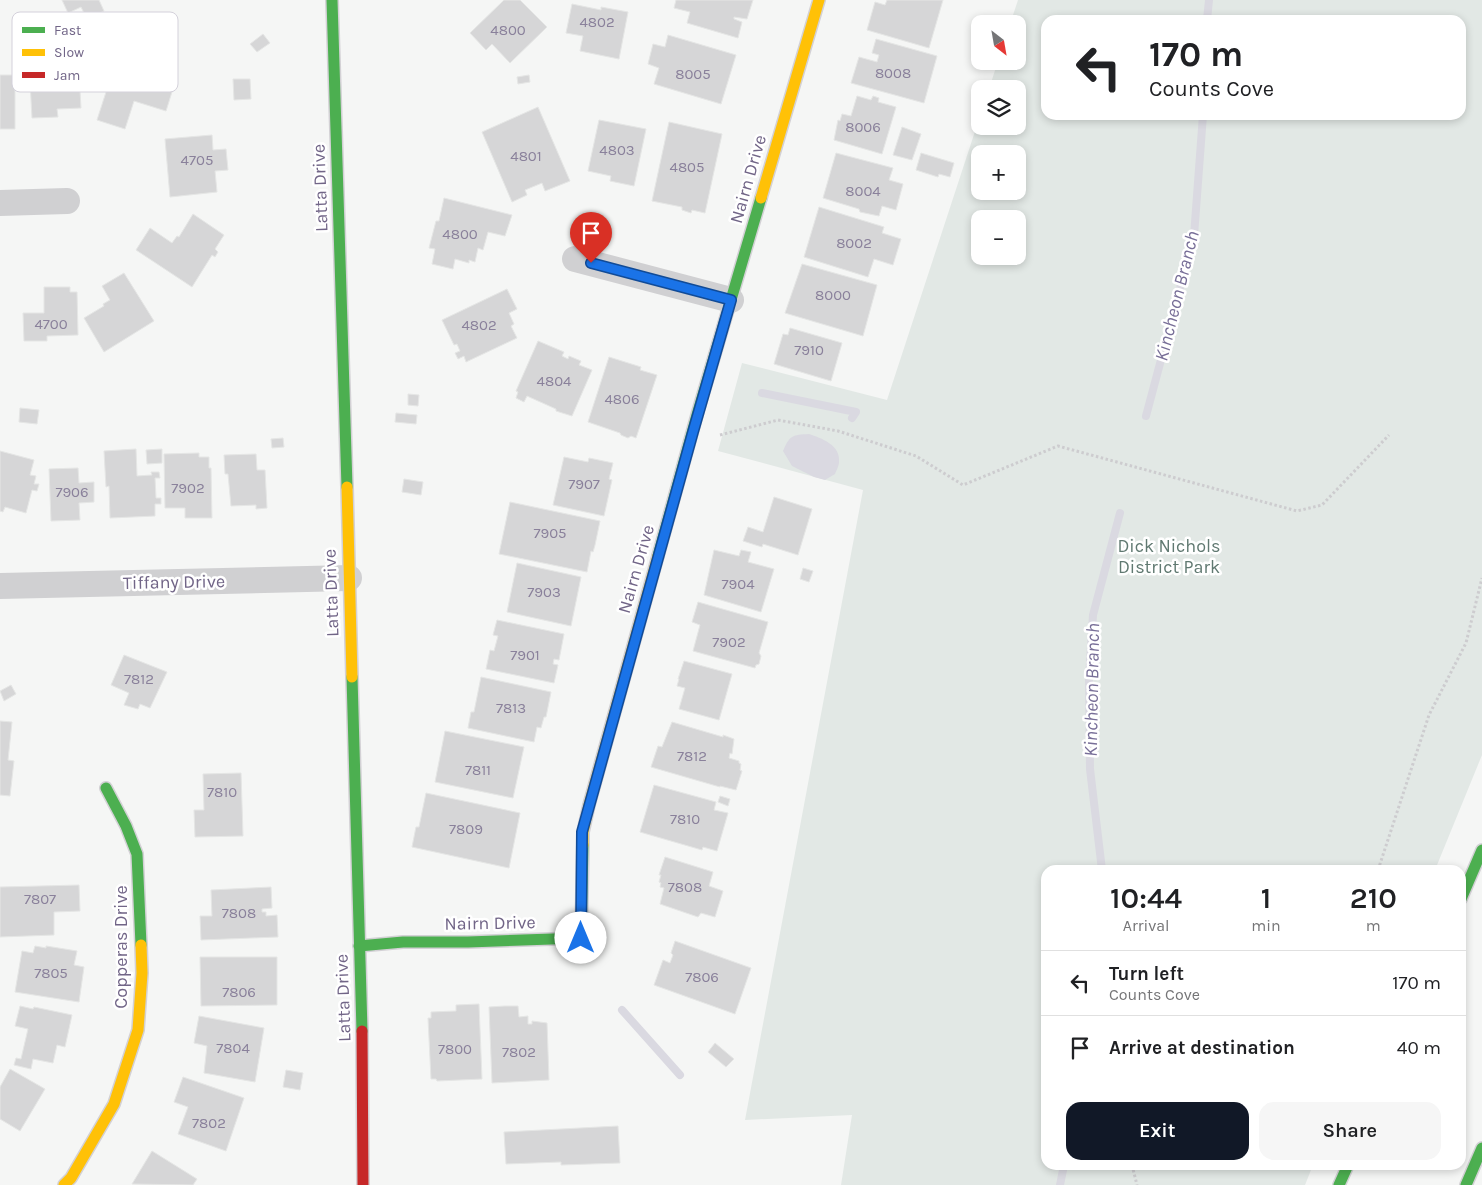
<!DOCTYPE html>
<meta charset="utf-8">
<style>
:root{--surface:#fff;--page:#f6f6f6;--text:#202124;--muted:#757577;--line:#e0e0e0;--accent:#111827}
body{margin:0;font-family:Karla,sans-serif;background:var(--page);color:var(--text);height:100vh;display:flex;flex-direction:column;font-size:19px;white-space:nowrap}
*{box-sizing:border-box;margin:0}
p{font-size:16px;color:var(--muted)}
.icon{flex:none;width:28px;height:28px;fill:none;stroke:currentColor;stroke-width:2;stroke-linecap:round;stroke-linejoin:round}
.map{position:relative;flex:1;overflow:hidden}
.sheet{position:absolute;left:1041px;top:865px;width:425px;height:305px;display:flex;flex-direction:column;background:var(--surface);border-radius:15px;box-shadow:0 2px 8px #0003}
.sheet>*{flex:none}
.top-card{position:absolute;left:1041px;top:15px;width:425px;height:105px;border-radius:15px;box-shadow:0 2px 8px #0003;background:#fff;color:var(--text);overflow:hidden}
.needle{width:32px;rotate:149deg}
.tools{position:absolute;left:971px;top:15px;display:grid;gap:10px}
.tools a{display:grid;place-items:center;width:55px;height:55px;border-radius:10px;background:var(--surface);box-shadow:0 2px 8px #0003;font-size:25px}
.pin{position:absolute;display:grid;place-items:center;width:42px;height:42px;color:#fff;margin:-51px -21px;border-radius:50% 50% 50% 0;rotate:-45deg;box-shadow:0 0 5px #0007}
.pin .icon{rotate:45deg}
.me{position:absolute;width:55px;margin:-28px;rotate:0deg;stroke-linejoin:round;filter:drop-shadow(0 0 4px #0008)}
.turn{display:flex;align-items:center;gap:18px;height:105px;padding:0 25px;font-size:22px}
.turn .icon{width:65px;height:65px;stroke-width:2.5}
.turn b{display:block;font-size:35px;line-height:42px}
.eta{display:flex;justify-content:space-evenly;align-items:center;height:85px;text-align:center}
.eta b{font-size:30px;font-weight:600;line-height:35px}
.cta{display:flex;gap:10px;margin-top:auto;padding:10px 25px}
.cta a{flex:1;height:58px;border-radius:15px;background:var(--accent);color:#fff;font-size:20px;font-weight:600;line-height:58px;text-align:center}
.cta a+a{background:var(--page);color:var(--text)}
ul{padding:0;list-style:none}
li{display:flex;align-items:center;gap:15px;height:65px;padding:0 25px;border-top:1px solid var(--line)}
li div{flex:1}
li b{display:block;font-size:19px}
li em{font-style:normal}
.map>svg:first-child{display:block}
</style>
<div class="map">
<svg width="1482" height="1185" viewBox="0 0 1482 1185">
<rect width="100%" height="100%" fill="#f5f6f5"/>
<path fill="#e2e8e5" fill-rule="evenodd" d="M 1018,0 L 1482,0 L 1482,755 L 1435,870 L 1046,870 L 1046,1165 L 1313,1165 L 1305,1185 L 841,1185 L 852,1115 L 745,1120 L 863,490 L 718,451 L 742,363 L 887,400 L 980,116 L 980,126 L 1018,126 L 1018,89 L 989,89 L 998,61 L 1018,61 L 1018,24 L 1010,24 ZM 1046,20 L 1461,20 L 1461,115 L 1046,115 ZM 980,154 L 1018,154 L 1018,191 L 980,191 ZM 980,219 L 1018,219 L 1018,256 L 980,256 Z"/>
<path fill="#dad9e1" d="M 809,434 C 821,438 841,445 839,462 C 839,466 836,471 835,474 L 825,480 L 814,477 L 792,466 L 783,451 C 790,435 792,435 809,434 Z"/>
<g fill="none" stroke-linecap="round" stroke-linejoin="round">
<path stroke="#dad9e1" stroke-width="8" d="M 1207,20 L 1209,0
M 762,393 L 856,412 L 852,418
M 1146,416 L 1194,236 L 1203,115
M 1102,870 L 1090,769 L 1089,678 L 1093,615 L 1120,513
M 622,1010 L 680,1075
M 1060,1185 L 1064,1165"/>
</g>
<path fill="#d6d6d7" stroke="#e5e6e5" d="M 62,0 L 99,0 L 104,11 L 87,19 L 81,7 L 68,13 Z
M 504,0 L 520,0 L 547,27 L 510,63 L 492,44 L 486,50 L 470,33 Z
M 676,0 L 753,0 L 747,19 L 734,17 L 734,19 L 742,22 L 738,38 L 687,23 L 690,12 L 674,8 Z
M 887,0 L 943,0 L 929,48 L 867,30 L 875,2 L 885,5 Z
M 572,4 L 601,10 L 601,7 L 628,12 L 619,59 L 580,51 L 583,36 L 566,33 Z
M 263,34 L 270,43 L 257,52 L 250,44 Z
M 668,35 L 736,55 L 721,104 L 654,84 L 659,68 L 648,64 L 653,44 L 665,47 Z
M 876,39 L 937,56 L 924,103 L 851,83 L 859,57 L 877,62 L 879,55 L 872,53 Z
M 44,44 L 45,59 L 50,58 L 50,55 L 56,55 L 56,58 L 78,57 L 81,108 L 57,109 L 58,117 L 32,118 L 28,45 Z
M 117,58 L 143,65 L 144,62 L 149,64 L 148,68 L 177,76 L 166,111 L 134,101 L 125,129 L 97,120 Z
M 0,75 L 15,75 L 15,129 L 0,129 Z
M 529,75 L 530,82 L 518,84 L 517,77 Z
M 233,79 L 250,79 L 251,99 L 234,100 Z
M 857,96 L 871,100 L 873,96 L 879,98 L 878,102 L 896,107 L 882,154 L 834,140 L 838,120 L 840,121 L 842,114 L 851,116 Z
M 538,107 L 570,181 L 545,191 L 542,183 L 525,190 L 527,195 L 512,202 L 482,132 Z
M 599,120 L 646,129 L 634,186 L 610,181 L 611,176 L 588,171 Z
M 669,122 L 722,134 L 705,213 L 692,210 L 691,213 L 682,210 L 682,207 L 652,201 Z
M 902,127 L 921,134 L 912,160 L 893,155 Z
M 212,135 L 213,150 L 226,149 L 228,170 L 215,171 L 217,192 L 170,197 L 165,139 Z
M 836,153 L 893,168 L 889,180 L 903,184 L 896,210 L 882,206 L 879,216 L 860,212 L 859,209 L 823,198 Z
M 921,153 L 954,163 L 950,177 L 939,174 L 938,177 L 916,170 Z
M 444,198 L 512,215 L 505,236 L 488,232 L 483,250 L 478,248 L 475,262 L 469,260 L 469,263 L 455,259 L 453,269 L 432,264 L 435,249 L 429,248 L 436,221 L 439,221 Z
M 819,207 L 884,227 L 882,233 L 901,239 L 893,265 L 874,259 L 868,277 L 804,257 Z
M 193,214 L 224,235 L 215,249 L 218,252 L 215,257 L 212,255 L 192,287 L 136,250 L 150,228 L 172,243 L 177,236 L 179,237 Z
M 802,264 L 877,285 L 863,336 L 785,313 Z
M 124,273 L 154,321 L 104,352 L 84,318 L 104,306 L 103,304 L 110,300 L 102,286 Z
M 44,287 L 70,287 L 70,292 L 77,292 L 78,335 L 47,336 L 47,341 L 24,341 L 23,313 L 44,313 Z
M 507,289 L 517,309 L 509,313 L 514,324 L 511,326 L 517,338 L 466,362 L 464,356 L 458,359 L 455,353 L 460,351 L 457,344 L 454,345 L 442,320 Z
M 790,328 L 842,343 L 831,381 L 774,364 L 783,334 L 788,335 Z
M 538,341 L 564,352 L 562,356 L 568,359 L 569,356 L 581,361 L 579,365 L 592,370 L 572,416 L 556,411 L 556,409 L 527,396 L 524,402 L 516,398 L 518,392 L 516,391 Z
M 609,357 L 641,367 L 640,370 L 657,375 L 636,438 L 631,436 L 628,438 L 621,435 L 620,433 L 588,422 Z
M 408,394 L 419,395 L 418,406 L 408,405 Z
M 20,408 L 39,410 L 37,424 L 19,422 Z
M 396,413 L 417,415 L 416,424 L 395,422 Z
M 283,438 L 284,447 L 272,448 L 271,439 Z
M 136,449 L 137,476 L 152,475 L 151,472 L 159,472 L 160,478 L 155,478 L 156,498 L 161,498 L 161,504 L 155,504 L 155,516 L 110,518 L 109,486 L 106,487 L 104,451 Z
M 162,449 L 162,463 L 147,464 L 146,450 Z
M 0,451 L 34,460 L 30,475 L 36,476 L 34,484 L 39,484 L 37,491 L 32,490 L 26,513 L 5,507 L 3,512 L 0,511 Z
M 199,453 L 199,457 L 209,457 L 209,468 L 211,468 L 212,518 L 185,518 L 185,508 L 165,508 L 164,454 Z
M 256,454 L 257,470 L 265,470 L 267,508 L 256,509 L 256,505 L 231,506 L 228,474 L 225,474 L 224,455 Z
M 564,457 L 588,462 L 589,458 L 613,463 L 609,479 L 612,480 L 604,516 L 553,505 Z
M 78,468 L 79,483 L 94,482 L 94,502 L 79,503 L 80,520 L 51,521 L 49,469 Z
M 404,479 L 423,482 L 421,495 L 402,492 Z
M 774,497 L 812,509 L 798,555 L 763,544 L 762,547 L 743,541 L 748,527 L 763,532 Z
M 510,502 L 600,521 L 595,545 L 593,552 L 591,551 L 587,572 L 499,554 Z
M 714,550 L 739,556 L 741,550 L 751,552 L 748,562 L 774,569 L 761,612 L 704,595 Z
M 517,563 L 581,577 L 571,626 L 507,612 Z
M 803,568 L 813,571 L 809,582 L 800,579 Z
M 698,602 L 768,622 L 759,653 L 761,656 L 759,664 L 756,665 L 755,668 L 693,651 L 700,625 L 692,622 Z
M 497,620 L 564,634 L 559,660 L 554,659 L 553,664 L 558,665 L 554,683 L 486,669 L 490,650 L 494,651 L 498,636 L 493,635 Z
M 124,655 L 167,672 L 150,708 L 140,704 L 138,709 L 124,705 L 129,693 L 111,685 Z
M 684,661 L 732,674 L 719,720 L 679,709 L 685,688 L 677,686 L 679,679 L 678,679 Z
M 481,677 L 551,692 L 546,717 L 544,717 L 541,728 L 537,727 L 534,742 L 468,728 L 471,712 L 474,712 Z
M 11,685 L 16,694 L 4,701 L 0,691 Z
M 0,721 L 12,722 L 8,760 L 14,761 L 10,796 L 0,795 Z
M 672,722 L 723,737 L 723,735 L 734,739 L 732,754 L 730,753 L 729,758 L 739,761 L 739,763 L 741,764 L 740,770 L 742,771 L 736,790 L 720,786 L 720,787 L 651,767 L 658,746 L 662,747 Z
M 445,731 L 524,747 L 513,798 L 435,782 Z
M 241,773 L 243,836 L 195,837 L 194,810 L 204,810 L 203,774 Z
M 654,785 L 716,802 L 714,810 L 728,813 L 717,851 L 703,847 L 702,850 L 640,832 Z
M 426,793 L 520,813 L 509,868 L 412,847 L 416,827 L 419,827 Z
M 720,796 L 730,799 L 728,806 L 718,802 Z
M 665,857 L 713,872 L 709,886 L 723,891 L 715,917 L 701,913 L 698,917 L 660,904 L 664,888 L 660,887 L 661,883 L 659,882 L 661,875 L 659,875 Z
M 79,885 L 80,911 L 54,912 L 54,935 L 0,937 L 0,887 Z
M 271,887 L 272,908 L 262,909 L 262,912 L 266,912 L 266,916 L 277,915 L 278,937 L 201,940 L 200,916 L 212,916 L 211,890 Z
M 675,941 L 751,968 L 735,1014 L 654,985 L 663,960 L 670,963 L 673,955 L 671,953 Z
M 35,946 L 46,948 L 46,946 L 77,951 L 74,965 L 84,967 L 79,1002 L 15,992 L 22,951 L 33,953 Z
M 200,957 L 277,957 L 277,1005 L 201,1006 Z
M 479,1004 L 482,1079 L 437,1081 L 436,1079 L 431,1079 L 428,1018 L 431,1018 L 431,1012 L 456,1011 L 456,1005 Z
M 20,1006 L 33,1009 L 34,1007 L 72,1015 L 65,1047 L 57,1045 L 53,1063 L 33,1059 L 31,1069 L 14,1065 L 16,1058 L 21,1059 L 28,1029 L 15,1026 Z
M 505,1006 L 518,1006 L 519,1017 L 528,1016 L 528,1024 L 532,1024 L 532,1021 L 547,1023 L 549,1080 L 492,1083 L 489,1007 Z
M 199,1016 L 264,1028 L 255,1082 L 204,1073 L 207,1046 L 194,1043 Z
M 715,1043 L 734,1059 L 726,1067 L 708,1052 Z
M 10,1069 L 45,1089 L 20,1131 L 0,1119 L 0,1087 Z
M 286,1070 L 303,1073 L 300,1090 L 283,1087 Z
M 183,1077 L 244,1098 L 226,1151 L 178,1134 L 188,1107 L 174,1102 Z
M 618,1126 L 620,1163 L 561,1165 L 561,1162 L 506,1164 L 504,1132 Z
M 152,1151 L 197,1179 L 193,1185 L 132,1184 Z"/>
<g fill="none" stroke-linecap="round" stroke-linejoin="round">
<g stroke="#d3d1d5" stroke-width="14">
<path id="fast" d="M 332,0 L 347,487
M 658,556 L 697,415 L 761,198
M 352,677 L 362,1031
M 106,788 L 126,826 L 137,854 L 141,945
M 1461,899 L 1482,850
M 359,946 L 403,942 L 468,942 L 581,938 L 583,845
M 1339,1185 L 1348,1165
M 1466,1185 L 1482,1148"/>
</g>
<g stroke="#d3d1d5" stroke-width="14">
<path id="slow" d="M 761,198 L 819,0
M 347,487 L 352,677
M 583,845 L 583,832 L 589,805 L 658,556
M 64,1185 L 71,1178 L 114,1104 L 138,1030 L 142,973 L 141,945"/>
</g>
<g stroke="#d3d1d5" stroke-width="14">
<path id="jam" d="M 362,1031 L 363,1185"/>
</g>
<path stroke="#cdcccf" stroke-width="3" stroke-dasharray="2.5 2.5" stroke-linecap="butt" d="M 720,435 L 778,420 L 838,431 L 916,456 L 963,485 L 1058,446 L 1297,511 L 1322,505 L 1389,435
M 1378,870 L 1429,715 L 1466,643 L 1482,578
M 1132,1165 L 1137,1185"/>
<path stroke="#d0d0d2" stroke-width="26" d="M 0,203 L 67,201
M 575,259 L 731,300
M 0,586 L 349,578"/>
<use href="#fast" stroke="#4caf50" stroke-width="11"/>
<use href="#slow" stroke="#ffc107" stroke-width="11"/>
<use href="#jam" stroke="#c62828" stroke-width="11"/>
</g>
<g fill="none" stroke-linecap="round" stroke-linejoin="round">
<g stroke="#114b97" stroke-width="12">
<path id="route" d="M 581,938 L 582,832 L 693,432 L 731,300 L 591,263"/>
</g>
<use href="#route" stroke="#1a73e8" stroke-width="9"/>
</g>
<g text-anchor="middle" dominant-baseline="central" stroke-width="5" stroke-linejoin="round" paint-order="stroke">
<g font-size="15" fill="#8a819b">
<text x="597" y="22">4802</text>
<text x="508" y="30">4800</text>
<text x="893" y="73">8008</text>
<text x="693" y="74">8005</text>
<text x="863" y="127">8006</text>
<text x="617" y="150">4803</text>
<text x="526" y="156">4801</text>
<text x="197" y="160">4705</text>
<text x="687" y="167">4805</text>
<text x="863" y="191">8004</text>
<text x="460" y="234">4800</text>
<text x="854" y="243">8002</text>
<text x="833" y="295">8000</text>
<text x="51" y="324">4700</text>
<text x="479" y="325">4802</text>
<text x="809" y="350">7910</text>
<text x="554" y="381">4804</text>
<text x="622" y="399">4806</text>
<text x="584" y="484">7907</text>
<text x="188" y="488">7902</text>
<text x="72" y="492">7906</text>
<text x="550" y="533">7905</text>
<text x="738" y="584">7904</text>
<text x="544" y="592">7903</text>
<text x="729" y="642">7902</text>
<text x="525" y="655">7901</text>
<text x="139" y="679">7812</text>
<text x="511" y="708">7813</text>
<text x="692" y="756">7812</text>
<text x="478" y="770">7811</text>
<text x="222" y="792">7810</text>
<text x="685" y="819">7810</text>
<text x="466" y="829">7809</text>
<text x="685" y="887">7808</text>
<text x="40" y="899">7807</text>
<text x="239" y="913">7808</text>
<text x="51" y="973">7805</text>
<text x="702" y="977">7806</text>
<text x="239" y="992">7806</text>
<text x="233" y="1048">7804</text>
<text x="455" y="1049">7800</text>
<text x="519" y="1052">7802</text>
<text x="209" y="1123">7802</text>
</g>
<g font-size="18" fill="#716587" stroke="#fff">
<text transform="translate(748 179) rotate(-74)">Nairn Drive</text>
<text transform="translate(320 188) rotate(-92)">Latta Drive</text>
<text transform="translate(636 569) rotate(-74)">Nairn Drive</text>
<text transform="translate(174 582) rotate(-1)">Tiffany Drive</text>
<text transform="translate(331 593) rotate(-92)">Latta Drive</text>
<text transform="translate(490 923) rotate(-1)">Nairn Drive</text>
<text transform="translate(121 947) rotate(-90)">Copperas Drive</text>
<text transform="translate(343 998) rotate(-92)">Latta Drive</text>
</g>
<g font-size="18" fill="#607971" stroke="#fff">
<text x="1169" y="546">Dick Nichols<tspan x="1169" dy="21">District Park</tspan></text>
</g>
<g font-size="19" font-style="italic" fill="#786f98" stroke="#fff">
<text transform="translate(1177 296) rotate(-76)">Kincheon Branch</text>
<text transform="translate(1092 690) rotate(-89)">Kincheon Branch</text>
</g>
</g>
<rect x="12" y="12" width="166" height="80" rx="8" fill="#fff" stroke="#d4d1db" stroke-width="1"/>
<rect x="22" y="27" width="23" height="6" fill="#4caf50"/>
<rect x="22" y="49" width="23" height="7" fill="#ffc107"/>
<rect x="22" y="72" width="23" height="6" fill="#c62828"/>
<g font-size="14" fill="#716587">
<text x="54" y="35">Fast</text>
<text x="54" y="57">Slow</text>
<text x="54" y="80">Jam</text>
</g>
</svg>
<div class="tools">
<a><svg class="needle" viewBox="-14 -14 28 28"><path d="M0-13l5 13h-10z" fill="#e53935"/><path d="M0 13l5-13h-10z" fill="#757577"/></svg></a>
<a><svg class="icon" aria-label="layers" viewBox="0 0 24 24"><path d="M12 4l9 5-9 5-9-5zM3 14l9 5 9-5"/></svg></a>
<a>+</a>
<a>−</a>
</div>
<div class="pin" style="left:591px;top:263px;background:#d93025"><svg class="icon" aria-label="arrive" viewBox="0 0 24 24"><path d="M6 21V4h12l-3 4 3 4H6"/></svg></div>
<svg class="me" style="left:581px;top:938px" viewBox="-20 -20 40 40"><circle r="19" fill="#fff"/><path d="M0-13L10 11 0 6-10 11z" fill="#1a73e8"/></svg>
<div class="top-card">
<div class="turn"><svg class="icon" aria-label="left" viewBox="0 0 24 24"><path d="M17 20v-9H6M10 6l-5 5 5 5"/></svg><div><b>170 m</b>Counts Cove</div></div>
</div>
<section class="sheet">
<div class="eta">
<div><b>10:44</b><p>Arrival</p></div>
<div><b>1</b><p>min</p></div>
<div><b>210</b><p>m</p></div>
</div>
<ul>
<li><svg class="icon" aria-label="left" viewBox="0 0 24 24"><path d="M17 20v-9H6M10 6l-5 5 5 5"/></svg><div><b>Turn left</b><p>Counts Cove</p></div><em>170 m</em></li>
<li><svg class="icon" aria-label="arrive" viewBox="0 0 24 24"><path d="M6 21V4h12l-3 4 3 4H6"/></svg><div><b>Arrive at destination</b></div><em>40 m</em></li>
</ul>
<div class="cta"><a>Exit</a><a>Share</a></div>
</section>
</div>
